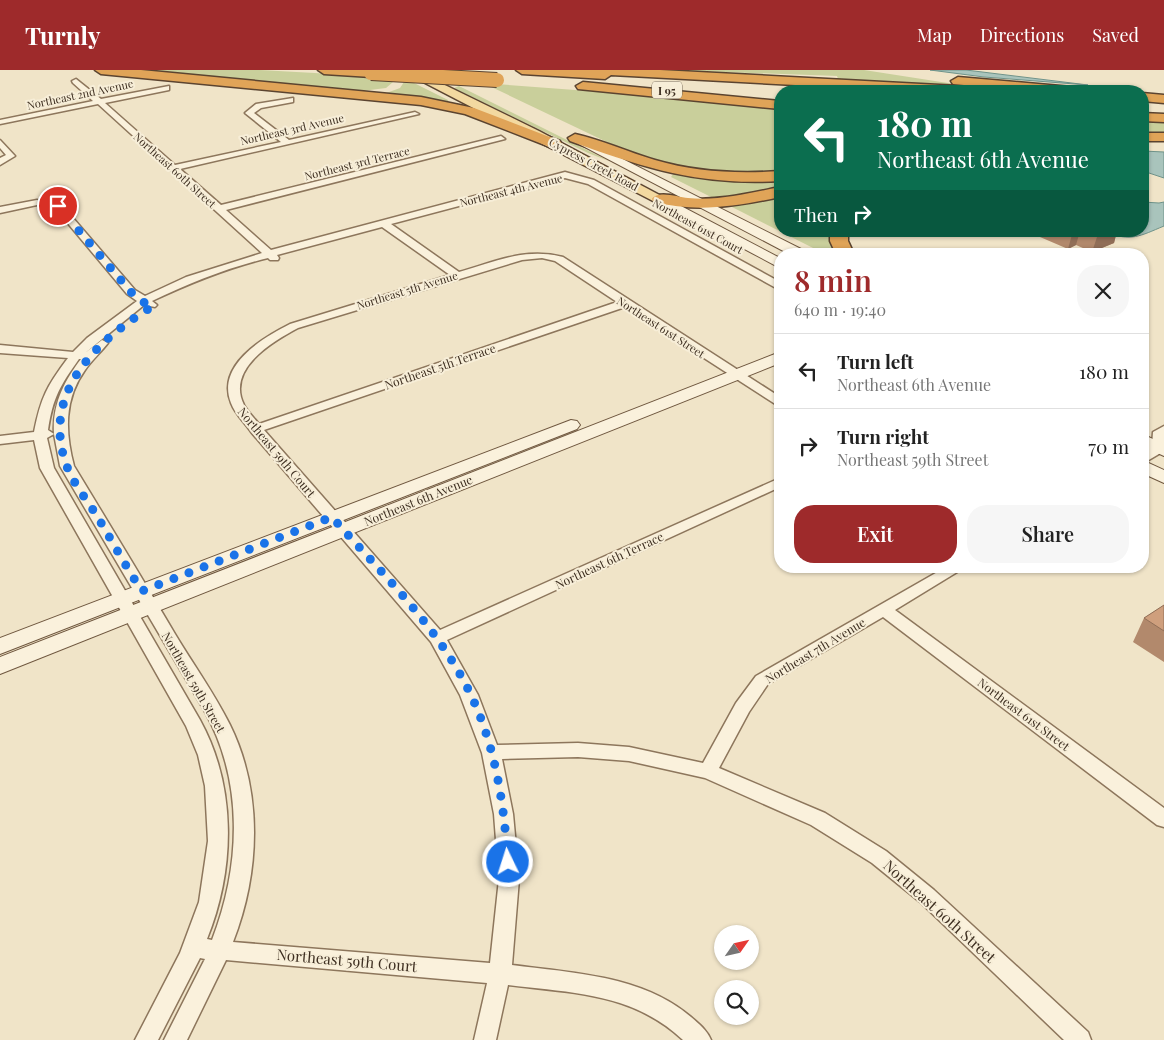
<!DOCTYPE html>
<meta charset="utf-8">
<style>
:root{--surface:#fff;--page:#f6f6f6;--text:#222;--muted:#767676;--line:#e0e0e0;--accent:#9e2a2b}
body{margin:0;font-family:"Playfair Display",serif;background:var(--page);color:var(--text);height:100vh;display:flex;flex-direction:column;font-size:19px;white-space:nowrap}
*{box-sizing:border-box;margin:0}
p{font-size:16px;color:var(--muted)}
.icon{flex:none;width:28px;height:28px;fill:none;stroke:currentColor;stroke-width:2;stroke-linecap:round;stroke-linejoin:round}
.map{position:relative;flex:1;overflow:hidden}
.drawer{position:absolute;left:774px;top:178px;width:375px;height:325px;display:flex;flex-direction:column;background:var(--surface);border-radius:20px;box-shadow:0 1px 4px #0004}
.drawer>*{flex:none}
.banner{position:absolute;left:774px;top:15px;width:375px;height:152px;border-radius:20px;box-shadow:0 1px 4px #0004;background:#0b6e4f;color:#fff;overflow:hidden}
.needle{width:32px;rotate:56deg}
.fabs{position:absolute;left:714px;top:855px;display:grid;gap:10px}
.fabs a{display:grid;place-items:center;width:45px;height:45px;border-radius:50%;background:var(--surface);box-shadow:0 1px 4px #0004;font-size:25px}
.pin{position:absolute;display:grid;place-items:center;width:42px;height:42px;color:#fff;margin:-21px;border:2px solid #fff;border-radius:50%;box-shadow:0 1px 5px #0007}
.me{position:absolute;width:55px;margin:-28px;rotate:356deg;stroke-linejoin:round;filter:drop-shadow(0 0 4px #0008)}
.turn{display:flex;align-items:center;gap:18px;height:105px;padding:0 20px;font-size:22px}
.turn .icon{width:65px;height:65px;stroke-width:2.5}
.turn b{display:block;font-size:35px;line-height:42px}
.then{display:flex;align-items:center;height:48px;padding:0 20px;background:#0003;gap:10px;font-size:19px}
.round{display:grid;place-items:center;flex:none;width:52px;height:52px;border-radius:20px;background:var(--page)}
.overview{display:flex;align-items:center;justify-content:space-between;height:85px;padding:0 20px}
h1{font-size:30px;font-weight:600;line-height:38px;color:var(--accent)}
.button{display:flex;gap:10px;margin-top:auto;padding:10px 20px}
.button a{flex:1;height:58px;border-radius:20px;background:var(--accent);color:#fff;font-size:20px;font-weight:600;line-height:58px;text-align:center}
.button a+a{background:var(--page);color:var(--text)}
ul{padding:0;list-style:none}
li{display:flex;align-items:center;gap:15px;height:75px;padding:0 20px;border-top:1px solid var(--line)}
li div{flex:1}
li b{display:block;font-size:19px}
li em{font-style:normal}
header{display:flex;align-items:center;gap:30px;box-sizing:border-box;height:70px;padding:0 25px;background:var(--accent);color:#fff}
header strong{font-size:24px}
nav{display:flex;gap:28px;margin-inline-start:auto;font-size:18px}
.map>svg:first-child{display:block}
</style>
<header>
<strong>Turnly</strong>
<nav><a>Map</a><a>Directions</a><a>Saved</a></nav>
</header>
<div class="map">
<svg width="1164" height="970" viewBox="0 0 1164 970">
<rect width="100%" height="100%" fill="#f0e4c8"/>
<path fill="#c9cf9b" d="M 123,0 L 260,0 L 387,7 L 393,12 L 386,18 L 362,21 Z
M 668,0 L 864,0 L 967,16 L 838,9 L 837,6 Z
M 406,9 L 448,30 L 449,34 L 381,25 L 400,18 Z
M 483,13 L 723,31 L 780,39 L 780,103 L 699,103 L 632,84 Z
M 459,16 L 609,91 L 588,83 L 454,18 Z
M 1142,52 L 1164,53 L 1164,65 L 1143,65 Z
M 674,103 L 780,108 L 780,118 L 717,130 L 671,107 Z
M 780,126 L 780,161 L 832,161 L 838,183 L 823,183 L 730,136 Z"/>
<path fill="#a9c4bc" stroke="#6f938a" d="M 930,0 L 966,0 L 1088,15 L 984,7 Z
M 1143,81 L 1164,82 L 1164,108 L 1143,101 Z
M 1143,132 L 1159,133 L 1164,132 L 1164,156 C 1140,166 1131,172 1106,162 L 1142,161 Z"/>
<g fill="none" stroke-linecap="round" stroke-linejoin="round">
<g stroke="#8d765c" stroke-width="3">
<path id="street" d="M 76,9 L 101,29 L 169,16 L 169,20 L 105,33 L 175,95 L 281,72 L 245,43 L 256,34 L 293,28 L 293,32 L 261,38 L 254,43 L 289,70 L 415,42 L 419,44 L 180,99 L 221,135 L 501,66 L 505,69 L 226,140 L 271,180 L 565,102 L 594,110 L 780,212 L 780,219 L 776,218 L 588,114 L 565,108 L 391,154 L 459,202 C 495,192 525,177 563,187 L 780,327 L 780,337 L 625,237 L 264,360 L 440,560 L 780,408 L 780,417 L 447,570 L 478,625 L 497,675 L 578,673 L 629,677 L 703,693 L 736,633 L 756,606 L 948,496 L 967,496 L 895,540 L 1164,738 L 1164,757 L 1157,755 L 883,547 L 768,614 L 749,642 L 719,698 L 825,743 L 886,781 L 934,820 L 1088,962 L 1091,970 L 1064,970 L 920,832 L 872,793 L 811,755 L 705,708 L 629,691 L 578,687 L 502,689 L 513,744 L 519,809 L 512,895 C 573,903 642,905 691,947 C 699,954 707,960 711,970 L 683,970 C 633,923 573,923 508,915 L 496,970 L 474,970 L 487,913 L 226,890 L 187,970 L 164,970 L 205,889 L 200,888 L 158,970 L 135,970 L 180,883 L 199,832 L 208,771 L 205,716 L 198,685 L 186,656 L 40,398 L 34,370 L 0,374 L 0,366 L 34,362 C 41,327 47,316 68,288 L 0,283 L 0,275 L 73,282 L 87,268 L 137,231 L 127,224 L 55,138 L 37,135 L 0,143 L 0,137 L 37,130 L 61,134 L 135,220 L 145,226 L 186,207 L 262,183 L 98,34 L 0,54 L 0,50 L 93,31 L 73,13 L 72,11 ZM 382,157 L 450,205 L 290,254 C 262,268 216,296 231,333 C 235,344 245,353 251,362 L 431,572 L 460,625 L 482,683 L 494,744 L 499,809 L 490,893 L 233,872 C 260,803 263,722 230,655 C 214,623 193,594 175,564 C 142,508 108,452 74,396 C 65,362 64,329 85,300 C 92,290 101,282 108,273 L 102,270 L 85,283 L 144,235 L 155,237 L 157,235 L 152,231 C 190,213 227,198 268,188 L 270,190 L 278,190 L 279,188 L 277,185 ZM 542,188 L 555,191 L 617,232 L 259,354 C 254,348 248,342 244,335 C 226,299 272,272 298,258 L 522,190 ZM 79,289 L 81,289 C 64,311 52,335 54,364 L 48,360 C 53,327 60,316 79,289 ZM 54,364 L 60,396 L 204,640 C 244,711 241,795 212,870 L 207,869 C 235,800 237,717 200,650 L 54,398 L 47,368 Z
M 0,70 L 15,86 L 0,95 L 0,88 L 6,85 L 0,78 Z
M 1164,356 L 1164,381 L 1142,394 L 1142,383 L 1152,376 L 1153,362 Z"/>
</g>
<g stroke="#6f573f" stroke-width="2">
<path id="secondary" d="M 583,69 L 805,181 L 807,184 L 789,184 L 579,74 L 579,70 Z
M 660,125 L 780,188 L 780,198 L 656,132 L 654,129 L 656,126 Z
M 780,282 L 780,293 L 0,604 L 0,587 Z
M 571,350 L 577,351 L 580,355 L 577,359 L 0,584 L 0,568 Z
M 1142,364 L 1164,374 L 1164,386 L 1142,376 Z
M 1142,390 L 1164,400 L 1164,413 L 1142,403 Z"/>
</g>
<g stroke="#5b4430" stroke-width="3">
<path id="primary" d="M 400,0 L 414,0 L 539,61 L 667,129 L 665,132 L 655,132 Z"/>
</g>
<g stroke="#5b4430" stroke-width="3">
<path id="highway" d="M 95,0 L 141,0 L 421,27 L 474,38 L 560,71 L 562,74 L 555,78 L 550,77 L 465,44 L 421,35 L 101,4 Z
M 318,0 L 374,0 L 377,3 L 371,7 L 324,4 Z
M 516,0 L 660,0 L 977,17 L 984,21 L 908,21 L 611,5 L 605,9 L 522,4 Z
M 958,7 L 1072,17 L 1079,21 L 1029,21 L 953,14 L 951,11 Z
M 583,12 L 780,31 L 780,39 L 578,19 L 576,16 Z
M 1142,23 L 1164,25 L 1164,33 L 1142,31 Z
M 1142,43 L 1164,44 L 1164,52 L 1142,51 Z
M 1142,63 L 1164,63 L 1164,71 L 1142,71 Z
M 575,64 C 602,70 628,82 655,90 C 696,102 737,104 780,101 L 780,111 C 700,116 644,98 570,71 L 568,68 Z
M 780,117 L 780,127 C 738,136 697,143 654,132 L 652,129 C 658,120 678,127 688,128 C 719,131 750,123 780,117 Z
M 830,161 L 848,161 L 848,171 L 854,184 L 836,184 L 830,171 Z"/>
</g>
<use href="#street" fill="#faf1dc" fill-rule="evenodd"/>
<use href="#secondary" fill="#faf1dc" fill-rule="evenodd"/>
<use href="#primary" fill="#f3d9a0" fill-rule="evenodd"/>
<use href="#highway" fill="#e0a458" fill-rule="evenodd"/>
<g stroke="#5b4430" stroke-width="16" stroke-linecap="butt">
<path id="highway-bridge" d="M 371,3 L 497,10"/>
</g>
<use href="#highway-bridge" stroke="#e0a458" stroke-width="14"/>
</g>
<path fill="#b2896c" d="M 1026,161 L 1117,161 L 1114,173 L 1092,182 L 1076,175 L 1068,179 Z
M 1164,535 L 1164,592 L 1133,572 L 1144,548 Z"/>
<path fill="#916f58" d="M 1073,161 L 1080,161 L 1076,175 L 1068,179 Z
M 1099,161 L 1117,161 L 1114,173 L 1092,182 Z"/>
<path fill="#cf9f7d" stroke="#916f58" d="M 1164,535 L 1164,561 L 1144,548 Z"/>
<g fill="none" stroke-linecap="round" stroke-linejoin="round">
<path stroke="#1a73e8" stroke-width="9" stroke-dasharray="0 16.2" d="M 58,136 L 131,222 L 143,232 L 153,236 C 97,270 41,322 66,394 C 72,412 87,430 97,446 C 112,471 126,497 142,521 L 332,447 C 375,496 424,543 457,599 C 493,659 503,723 508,792"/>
</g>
<g text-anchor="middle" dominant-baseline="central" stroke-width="4" stroke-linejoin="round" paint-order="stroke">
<rect fill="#f7eed8" stroke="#756857" stroke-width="1" x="652" y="11.5" width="30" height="17" rx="4"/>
<g font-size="11" font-weight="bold" fill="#3d2e20">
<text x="667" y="20">I 95</text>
</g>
<g font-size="11" fill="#3d2e20" stroke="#f7eed8">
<text transform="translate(80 24) rotate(-12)">Northeast 2nd Avenue</text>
<text transform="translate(292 59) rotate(-13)">Northeast 3rd Avenue</text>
<text transform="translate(357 93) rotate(-14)">Northeast 3rd Terrace</text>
<text transform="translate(594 94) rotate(28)">Cypress Creek Road</text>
<text transform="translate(175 100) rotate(42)">Northeast 60th Street</text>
<text transform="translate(511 120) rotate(-14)">Northeast 4th Avenue</text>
<text transform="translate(698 156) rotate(29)">Northeast 61st Court</text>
<text transform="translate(407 220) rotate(-17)">Northeast 5th Avenue</text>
<text transform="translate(661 257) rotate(33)">Northeast 61st Street</text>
</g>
<g font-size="12" fill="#3d2e20" stroke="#f7eed8">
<text transform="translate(440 296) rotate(-19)">Northeast 5th Terrace</text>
<text transform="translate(277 382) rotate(50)">Northeast 59th Court</text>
<text transform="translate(418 430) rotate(-22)">Northeast 6th Avenue</text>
<text transform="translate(609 490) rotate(-25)">Northeast 6th Terrace</text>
<text transform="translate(815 580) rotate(-31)">Northeast 7th Avenue</text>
<text transform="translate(194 612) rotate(60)">Northeast 59th Street</text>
<text transform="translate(1024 644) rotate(37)">Northeast 61st Street</text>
</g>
<g font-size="15" fill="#3d2e20" stroke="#f7eed8">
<text transform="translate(940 841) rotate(42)">Northeast 60th Street</text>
<text transform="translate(347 890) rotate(5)">Northeast 59th Court</text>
</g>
</g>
</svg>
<div class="fabs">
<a><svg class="needle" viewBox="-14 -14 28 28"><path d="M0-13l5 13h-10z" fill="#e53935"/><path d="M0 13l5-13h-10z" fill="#767676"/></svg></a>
<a><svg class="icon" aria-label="search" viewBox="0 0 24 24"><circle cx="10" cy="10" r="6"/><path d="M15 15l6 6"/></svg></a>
</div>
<div class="pin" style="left:58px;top:136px;background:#d93025"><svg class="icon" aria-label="arrive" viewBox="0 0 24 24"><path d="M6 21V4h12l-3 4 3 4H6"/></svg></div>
<svg class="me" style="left:508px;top:792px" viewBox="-20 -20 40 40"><circle r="17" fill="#1a73e8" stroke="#fff" stroke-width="3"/><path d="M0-11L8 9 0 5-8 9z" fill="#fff"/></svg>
<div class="banner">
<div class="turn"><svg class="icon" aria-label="left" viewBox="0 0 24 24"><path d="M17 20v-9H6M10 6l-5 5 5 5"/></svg><div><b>180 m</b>Northeast 6th Avenue</div></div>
<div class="then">Then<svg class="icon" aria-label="right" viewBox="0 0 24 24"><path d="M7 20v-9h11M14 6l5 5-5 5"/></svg></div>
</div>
<section class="drawer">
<div class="overview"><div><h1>8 min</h1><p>640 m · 19:40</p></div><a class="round"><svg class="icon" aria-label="close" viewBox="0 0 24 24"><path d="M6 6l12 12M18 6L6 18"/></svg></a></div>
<ul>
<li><svg class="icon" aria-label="left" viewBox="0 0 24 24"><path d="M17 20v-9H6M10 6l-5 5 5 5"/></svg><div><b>Turn left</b><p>Northeast 6th Avenue</p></div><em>180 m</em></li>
<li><svg class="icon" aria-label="right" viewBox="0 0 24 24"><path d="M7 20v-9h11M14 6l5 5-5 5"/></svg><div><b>Turn right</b><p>Northeast 59th Street</p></div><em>70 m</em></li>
</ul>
<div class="button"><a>Exit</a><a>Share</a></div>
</section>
</div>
